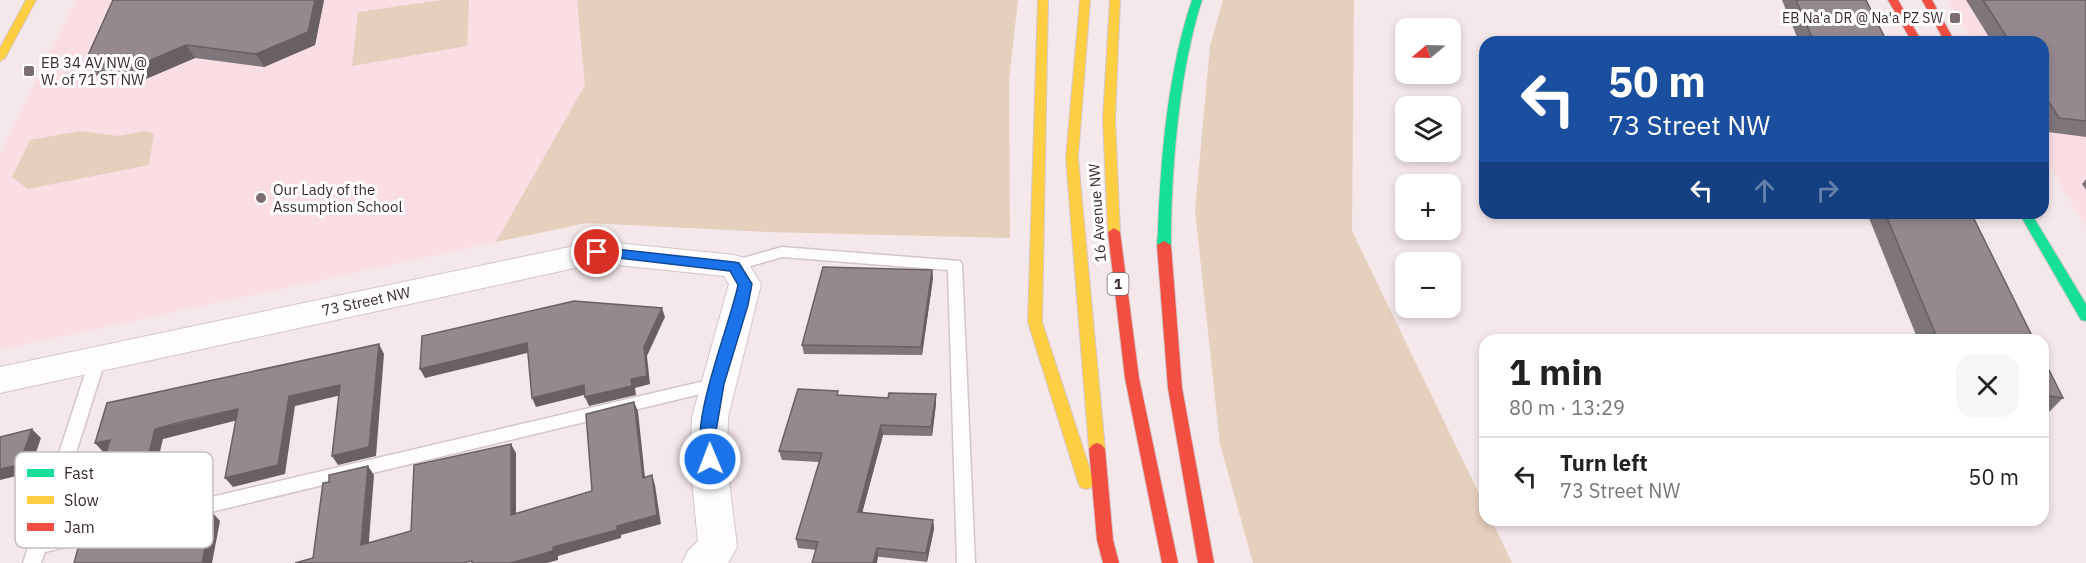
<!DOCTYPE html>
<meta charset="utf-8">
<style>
:root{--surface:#fff;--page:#f6f6f6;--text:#222;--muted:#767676;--line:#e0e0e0}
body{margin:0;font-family:"IBM Plex Sans",sans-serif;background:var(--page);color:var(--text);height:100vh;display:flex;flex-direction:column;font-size:22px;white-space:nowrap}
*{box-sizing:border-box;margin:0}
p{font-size:20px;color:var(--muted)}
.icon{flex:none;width:33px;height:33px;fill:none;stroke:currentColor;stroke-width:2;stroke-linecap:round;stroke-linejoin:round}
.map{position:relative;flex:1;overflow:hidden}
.side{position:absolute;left:1479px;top:334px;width:570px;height:192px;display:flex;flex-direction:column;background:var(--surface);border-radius:18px;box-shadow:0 3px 9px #0003}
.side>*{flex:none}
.hud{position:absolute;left:1479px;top:36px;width:570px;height:183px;border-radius:18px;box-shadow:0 3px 9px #0003;background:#1a4fa0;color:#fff;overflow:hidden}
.needle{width:39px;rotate:251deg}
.buttons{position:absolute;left:1395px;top:18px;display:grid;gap:12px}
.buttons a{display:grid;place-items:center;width:66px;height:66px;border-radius:12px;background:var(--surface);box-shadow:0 3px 9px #0003;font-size:30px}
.pin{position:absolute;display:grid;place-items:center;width:51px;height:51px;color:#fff;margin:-26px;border:3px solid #fff;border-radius:50%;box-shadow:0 2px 6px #0007}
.me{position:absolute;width:66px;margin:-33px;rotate:359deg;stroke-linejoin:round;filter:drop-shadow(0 0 4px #0008)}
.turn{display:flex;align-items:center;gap:21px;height:126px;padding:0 30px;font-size:27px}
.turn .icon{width:78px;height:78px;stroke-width:2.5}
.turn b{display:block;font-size:42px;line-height:51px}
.lanes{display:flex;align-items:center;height:57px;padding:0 30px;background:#0003;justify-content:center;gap:30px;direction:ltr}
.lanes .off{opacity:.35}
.round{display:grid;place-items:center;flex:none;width:63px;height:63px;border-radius:18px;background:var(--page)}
.head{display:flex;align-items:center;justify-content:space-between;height:102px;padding:0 30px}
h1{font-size:36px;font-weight:800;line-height:45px}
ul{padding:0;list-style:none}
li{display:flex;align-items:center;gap:18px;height:78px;padding:0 30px;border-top:2px solid var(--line)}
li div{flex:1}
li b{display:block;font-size:22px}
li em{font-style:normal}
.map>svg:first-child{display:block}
</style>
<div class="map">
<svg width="2086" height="563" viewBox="0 0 2086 563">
<rect width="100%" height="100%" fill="#f5e8ea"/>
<path fill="#fadee4" d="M 75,0 L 577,0 L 585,85 L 496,242 L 0,350 L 0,154 Z
M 1948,0 L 2086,0 L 2086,227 L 2043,156 L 2043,42 L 1973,42 Z"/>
<path fill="#e5cfbd" d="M 442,0 L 469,0 L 467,46 L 352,66 L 358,12 Z
M 577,0 L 1018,0 L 1009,80 L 1010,238 L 767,232 L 587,223 L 496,242 L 585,85 Z
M 1223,0 L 1354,0 L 1352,231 L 1485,506 L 1485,520 L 1492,521 L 1512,563 L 1253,563 L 1220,444 L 1195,210 L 1210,46 Z
M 80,131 L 118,136 L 145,131 L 154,134 L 149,165 L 28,189 L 12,177 L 30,140 Z"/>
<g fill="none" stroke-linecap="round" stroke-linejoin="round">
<g stroke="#d4c6c8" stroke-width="3">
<path id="lane" d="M 782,247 L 960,261 L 962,265 L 975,563 L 957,563 L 948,270 L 782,257 L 734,271 L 727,266 L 729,262 Z
M 98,352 L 104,354 L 106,358 L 50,535 L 717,378 L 723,380 L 725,384 L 723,388 L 717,390 L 45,552 L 41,563 L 23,563 L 90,358 L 92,354 Z"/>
</g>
<g stroke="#d4c6c8" stroke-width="2">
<path id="street" d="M 598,241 L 734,255 L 745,258 L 761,284 L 728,417 L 727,463 L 737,547 L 728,563 L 682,563 L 688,551 L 698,541 L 690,463 L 692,417 L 729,284 L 724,276 L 598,263 L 0,393 L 0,367 Z"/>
</g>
<g stroke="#d4c6c8" stroke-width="2">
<path id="fast" d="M 1192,0 L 1202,0 C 1179,72 1171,169 1171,245 L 1164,249 L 1157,245 L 1158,230 C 1161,155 1168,71 1192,0 Z
M 2019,213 L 2031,213 L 2086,304 L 2086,321 L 2081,320 Z"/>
</g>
<g stroke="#d4c6c8" stroke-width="2">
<path id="slow" d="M 26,0 L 36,0 L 5,58 L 0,61 L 0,48 Z
M 1038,0 L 1048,0 L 1042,322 L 1094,482 L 1092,487 L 1086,489 L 1080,487 L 1078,482 L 1028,322 Z
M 1080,0 L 1090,0 L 1078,158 L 1105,449 L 1102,453 L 1097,455 L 1092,453 L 1089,449 L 1066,158 Z
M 1110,0 L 1120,0 L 1115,119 L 1120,232 L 1114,236 L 1108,232 L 1103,119 Z"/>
</g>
<g stroke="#d4c6c8" stroke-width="2">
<path id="jam" d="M 1888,0 L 1898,0 L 1922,42 L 1912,42 Z
M 1922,0 L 1932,0 L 1955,42 L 1945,42 Z
M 1114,228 L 1120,232 L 1139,378 L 1178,563 L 1162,563 L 1125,378 L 1108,232 Z
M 1164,241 L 1171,245 L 1182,388 L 1214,563 L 1198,563 L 1168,388 L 1157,245 Z
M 1097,443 L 1102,445 L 1105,449 L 1113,540 L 1119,563 L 1103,563 L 1097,540 L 1089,449 L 1092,445 Z"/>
</g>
<use href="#lane" fill="#fefcfc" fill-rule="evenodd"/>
<use href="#street" fill="#fefcfc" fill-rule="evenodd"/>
<use href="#fast" fill="#16e098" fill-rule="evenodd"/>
<use href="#slow" fill="#ffcf43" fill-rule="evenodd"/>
<use href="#jam" fill="#f24e42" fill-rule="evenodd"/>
</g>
<path fill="#7f767b" d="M 113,0 L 324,0 L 315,45 L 264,67 L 195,58 L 141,81 L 94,75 L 85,62 Z
M 1782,0 L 1866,0 L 1887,42 L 1799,42 Z
M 1966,0 L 2086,0 L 2086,137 L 2048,132 L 2043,124 L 2043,42 L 1992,42 Z
M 2086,179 L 2086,190 L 2082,184 Z
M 1867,213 L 1971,213 L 2034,340 L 1918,340 Z
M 932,270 L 933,278 L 922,355 L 804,354 L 802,345 Z
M 2043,358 L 2063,398 L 2047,414 L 2043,414 Z
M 839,396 L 936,404 L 932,436 L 883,435 L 862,513 L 933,520 L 934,529 L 927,562 L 798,548 L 796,539 L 819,462 L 782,460 L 779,451 Z"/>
<path fill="#686064" d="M 315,0 L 324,0 L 315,45 L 264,67 L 256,54 Z
M 186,45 L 195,58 L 141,81 L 132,68 Z
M 932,270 L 933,278 L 922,355 L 921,347 Z
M 662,308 L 665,317 L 647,356 L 650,384 L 635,388 L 636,395 L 589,406 L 585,397 L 631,379 L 644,347 Z
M 527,343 L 531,352 L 425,378 L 420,369 Z
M 379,344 L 384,354 L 376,456 L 338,465 L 332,456 Z
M 340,385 L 346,394 L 295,406 L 285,474 L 233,487 L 225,478 L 289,396 Z
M 584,385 L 588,394 L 536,407 L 532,398 Z
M 936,394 L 936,404 L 932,436 L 931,427 Z
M 634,402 L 638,411 L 646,487 L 643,478 Z
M 238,409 L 246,418 L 163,439 L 146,510 L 98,521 L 89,512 L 155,429 Z
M 881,425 L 883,435 L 860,521 L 858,512 Z
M 32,429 L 41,438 L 29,473 L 0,480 L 0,469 Z
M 110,440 L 118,449 L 104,453 L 95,443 Z
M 511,444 L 516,453 L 516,524 L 511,515 Z
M 368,466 L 374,475 L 368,554 L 361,545 Z
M 652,475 L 655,485 L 661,524 L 621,535 L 621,538 L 558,556 L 558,560 L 547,563 L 511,563 L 553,547 L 617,526 Z
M 212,512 L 220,521 L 212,563 L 202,563 Z
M 933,520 L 934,529 L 927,562 L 926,553 Z
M 131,522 L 140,531 L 129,530 Z
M 877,548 L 878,557 L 877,563 L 873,563 Z"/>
<path fill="#94898f" stroke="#686064" stroke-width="1.5" d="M 113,0 L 315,0 L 308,32 L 256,54 L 186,45 L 132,68 L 85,62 Z
M 1796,0 L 1866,0 L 1887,42 L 1814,42 Z
M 1983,0 L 2086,0 L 2086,121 L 2059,118 L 2043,93 L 2043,42 L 2010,42 Z
M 1885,213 L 1971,213 L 2034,340 L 1938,340 Z
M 823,267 L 932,270 L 921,347 L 802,345 Z
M 574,301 L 662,308 L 644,347 L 647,376 L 631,379 L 632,386 L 585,397 L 584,385 L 532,398 L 527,343 L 420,369 L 422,336 Z
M 379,344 L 369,447 L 332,456 L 340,385 L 289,396 L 278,465 L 225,478 L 238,409 L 181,422 L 155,429 L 137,501 L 89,512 L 110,440 L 95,443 L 107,403 Z
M 2043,358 L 2063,398 L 2043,395 Z
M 798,389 L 838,391 L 837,395 L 888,398 L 889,393 L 936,394 L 931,427 L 881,425 L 858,512 L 933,520 L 926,553 L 877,548 L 873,563 L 812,563 L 818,542 L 796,539 L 822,453 L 779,451 Z
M 634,402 L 643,478 L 652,475 L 657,515 L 617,526 L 617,530 L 553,547 L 553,551 L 511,563 L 472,563 L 472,561 L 463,563 L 295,563 L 313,558 L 323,483 L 329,482 L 329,475 L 368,466 L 361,545 L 411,531 L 414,465 L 511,444 L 511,515 L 592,491 L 586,414 Z
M 32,429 L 19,465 L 0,469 L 0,437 Z
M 212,512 L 202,563 L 74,563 L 82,534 L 131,522 L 129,530 L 137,529 L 136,531 Z"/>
<path fill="#1a73e8" stroke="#114b97" stroke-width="1.5" d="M 597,247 L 734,262 L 739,263 L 752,284 L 748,305 L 724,384 L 715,437 L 718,459 L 715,464 L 704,464 C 686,428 730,326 738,285 L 730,271 L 593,255 L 591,252 Z"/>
<g fill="#7c6d70" stroke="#fff" stroke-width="2">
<rect x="1949" y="12" width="12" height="12" rx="3"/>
<rect x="23" y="65" width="12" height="12" rx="3"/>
<circle cx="261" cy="198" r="6"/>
</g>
<g text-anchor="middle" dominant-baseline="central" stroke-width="6" stroke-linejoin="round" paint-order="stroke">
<g font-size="14" fill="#3b2b2f" stroke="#fff" text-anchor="end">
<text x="1943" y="18">EB Na'a DR @ Na'a PZ SW</text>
</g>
<rect fill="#fff" stroke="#766b6d" stroke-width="1.5" x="1107.5" y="273" width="21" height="22" rx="4.5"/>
<g font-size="14" font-weight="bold" fill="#3b2b2f">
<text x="1118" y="284">1</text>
</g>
<g font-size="15" fill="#3b2b2f" stroke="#fff" text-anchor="start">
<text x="41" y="62">EB 34 AV NW @<tspan x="41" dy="17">W. of 71 ST NW</tspan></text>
<text x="273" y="189">Our Lady of the<tspan x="273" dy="17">Assumption School</tspan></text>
</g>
<g font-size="15" fill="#3b2b2f" stroke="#fff">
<text transform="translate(1097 213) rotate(-94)">16 Avenue NW</text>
<text transform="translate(366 301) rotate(-12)">73 Street NW</text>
</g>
</g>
<rect x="15" y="452" width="198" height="96" rx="9" fill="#fff" stroke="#c4bfc1" stroke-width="1.5"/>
<rect x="27" y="469" width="27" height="8" fill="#16e098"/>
<rect x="27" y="496" width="27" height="8" fill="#ffcf43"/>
<rect x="27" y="523" width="27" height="8" fill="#f24e42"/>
<g font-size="16" fill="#3b2b2f">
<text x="64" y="479">Fast</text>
<text x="64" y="506">Slow</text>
<text x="64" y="533">Jam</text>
</g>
</svg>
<div class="buttons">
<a><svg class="needle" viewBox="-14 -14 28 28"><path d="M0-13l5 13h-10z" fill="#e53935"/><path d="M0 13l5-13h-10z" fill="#767676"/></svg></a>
<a><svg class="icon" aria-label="layers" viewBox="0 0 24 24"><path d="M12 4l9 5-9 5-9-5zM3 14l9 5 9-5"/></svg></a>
<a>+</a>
<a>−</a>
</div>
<div class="pin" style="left:597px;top:252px;background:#d93025"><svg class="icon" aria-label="arrive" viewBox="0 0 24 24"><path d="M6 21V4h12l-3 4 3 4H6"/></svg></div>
<svg class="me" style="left:710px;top:459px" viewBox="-20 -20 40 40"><circle r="17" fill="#1a73e8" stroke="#fff" stroke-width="3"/><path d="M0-11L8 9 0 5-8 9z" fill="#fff"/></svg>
<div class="hud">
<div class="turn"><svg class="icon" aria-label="left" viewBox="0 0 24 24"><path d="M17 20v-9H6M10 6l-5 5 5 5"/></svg><div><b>50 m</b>73 Street NW</div></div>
<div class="lanes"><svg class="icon" aria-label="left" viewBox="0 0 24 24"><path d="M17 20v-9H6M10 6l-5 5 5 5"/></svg><svg class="icon off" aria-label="ahead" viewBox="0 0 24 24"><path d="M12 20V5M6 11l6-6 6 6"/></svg><svg class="icon off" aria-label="right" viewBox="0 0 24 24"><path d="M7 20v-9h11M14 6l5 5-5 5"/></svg></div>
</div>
<section class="side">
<div class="head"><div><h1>1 min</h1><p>80 m · 13:29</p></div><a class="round"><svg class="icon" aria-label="close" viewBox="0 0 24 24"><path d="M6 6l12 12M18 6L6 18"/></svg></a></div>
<ul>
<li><svg class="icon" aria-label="left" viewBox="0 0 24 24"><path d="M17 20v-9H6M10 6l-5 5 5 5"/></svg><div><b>Turn left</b><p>73 Street NW</p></div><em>50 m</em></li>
</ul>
</section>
</div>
